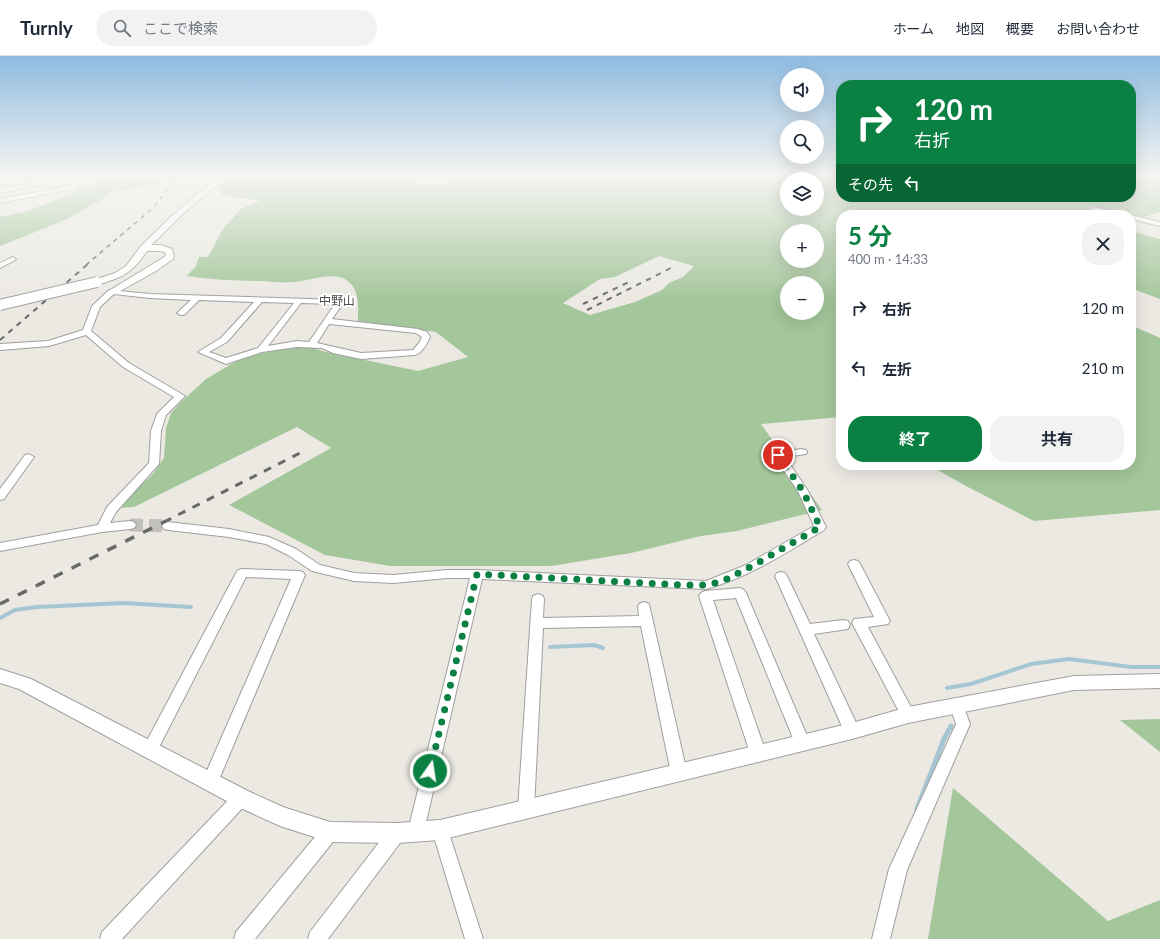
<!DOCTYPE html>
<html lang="ja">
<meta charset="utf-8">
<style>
:root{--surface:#fff;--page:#f2f2f3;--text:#1f2937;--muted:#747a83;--line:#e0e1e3;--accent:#0b8043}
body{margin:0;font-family:Lato,"Noto Sans JP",sans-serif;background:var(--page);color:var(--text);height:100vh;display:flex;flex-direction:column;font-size:15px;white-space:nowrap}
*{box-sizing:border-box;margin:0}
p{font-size:13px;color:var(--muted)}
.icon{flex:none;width:22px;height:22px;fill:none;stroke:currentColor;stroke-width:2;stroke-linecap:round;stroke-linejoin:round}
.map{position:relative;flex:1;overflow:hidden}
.drawer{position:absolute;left:836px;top:154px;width:300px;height:260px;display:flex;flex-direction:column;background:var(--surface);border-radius:16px;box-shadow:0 4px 16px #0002}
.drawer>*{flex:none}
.top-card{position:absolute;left:836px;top:24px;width:300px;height:122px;border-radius:16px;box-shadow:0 4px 16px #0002;background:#0b8043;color:#fff;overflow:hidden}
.tools{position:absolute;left:780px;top:12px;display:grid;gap:8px}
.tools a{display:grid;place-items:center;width:44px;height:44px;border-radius:50%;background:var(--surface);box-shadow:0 4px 16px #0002;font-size:20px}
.pin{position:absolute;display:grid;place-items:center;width:34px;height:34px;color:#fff;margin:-17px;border:2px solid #fff;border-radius:50%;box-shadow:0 1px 4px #0007}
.me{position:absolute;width:44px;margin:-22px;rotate:13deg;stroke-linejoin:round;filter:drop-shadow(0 0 3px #0008)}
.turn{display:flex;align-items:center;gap:14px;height:84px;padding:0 12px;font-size:18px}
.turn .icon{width:52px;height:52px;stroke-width:2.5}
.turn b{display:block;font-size:28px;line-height:34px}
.then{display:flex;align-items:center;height:38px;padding:0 12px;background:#0003;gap:8px;font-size:15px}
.round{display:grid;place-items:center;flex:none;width:42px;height:42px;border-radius:16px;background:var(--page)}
.summary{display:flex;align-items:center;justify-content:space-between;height:68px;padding:0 12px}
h1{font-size:24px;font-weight:700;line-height:30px;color:var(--accent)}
.button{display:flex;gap:8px;margin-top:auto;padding:8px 12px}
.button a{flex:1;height:46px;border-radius:16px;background:var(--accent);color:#fff;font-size:16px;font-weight:700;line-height:46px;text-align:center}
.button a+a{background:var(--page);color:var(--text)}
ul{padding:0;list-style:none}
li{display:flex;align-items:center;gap:12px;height:60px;padding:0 12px}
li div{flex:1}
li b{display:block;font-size:15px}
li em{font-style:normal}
header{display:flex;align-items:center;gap:24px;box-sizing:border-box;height:56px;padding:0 20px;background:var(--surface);border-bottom:1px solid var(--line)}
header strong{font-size:19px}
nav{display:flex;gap:22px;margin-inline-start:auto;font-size:14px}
.search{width:280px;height:36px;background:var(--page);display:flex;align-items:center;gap:10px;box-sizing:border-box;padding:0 14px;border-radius:16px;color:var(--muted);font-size:15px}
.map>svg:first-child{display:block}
</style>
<header>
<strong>Turnly</strong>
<div class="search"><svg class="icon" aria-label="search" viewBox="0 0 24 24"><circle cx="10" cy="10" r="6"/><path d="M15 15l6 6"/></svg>ここで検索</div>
<nav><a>ホーム</a><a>地図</a><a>概要</a><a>お問い合わせ</a></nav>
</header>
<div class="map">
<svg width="1160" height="883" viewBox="0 0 1160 883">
<rect width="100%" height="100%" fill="#ebe9e2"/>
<path fill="#a4c69b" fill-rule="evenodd" d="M 109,121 L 164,121 L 160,128 L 110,136 L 101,144 L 65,164 L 0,190 L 0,161 L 28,155 L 79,135 Z
M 218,121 L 399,121 C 420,134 451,127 473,121 L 841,121 L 841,141 L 1131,141 L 1131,121 L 1160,121 L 1160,156 L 1131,165 L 1131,159 L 841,159 L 841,361 L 761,368 L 822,454 L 737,475 L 701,480 L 631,497 L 551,510 L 390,510 L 325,499 L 229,449 L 331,392 L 297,371 L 134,451 L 116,452 L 153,418 L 164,402 L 166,372 L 171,357 L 181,346 L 206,323 L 243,301 L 304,289 L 326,296 L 418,315 L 468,301 L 436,276 L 358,265 C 358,252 360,237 350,227 C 337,213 310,225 294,226 C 284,227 274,226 264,225 C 238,225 213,224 187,220 L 196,210 L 199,201 L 208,201 L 223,173 L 241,153 L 260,145 L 223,139 L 211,128 ZM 787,123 L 817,123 L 817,153 L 787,153 ZM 787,175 L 817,175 L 817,205 L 787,205 ZM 659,200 L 694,210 L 683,221 L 669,227 L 662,234 L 635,246 L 590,259 L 563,247 L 600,223 L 615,221 ZM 787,227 L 817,227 L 817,257 L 787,257 Z
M 1131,175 L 1160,183 L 1160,243 L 1133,233 L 1131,235 Z
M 1131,269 L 1160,282 L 1160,454 L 1034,465 L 966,430 L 929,409 L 1131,409 Z
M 1160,663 L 1160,696 L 1120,664 Z
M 953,732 L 1108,865 L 1160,844 L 1160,883 L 928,883 Z"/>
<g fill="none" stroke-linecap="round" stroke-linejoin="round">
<path stroke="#a7c6d4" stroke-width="4" d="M 0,562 L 15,554 L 37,551 L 124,547 L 191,551
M 550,591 L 594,589 L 603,592
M 947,632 L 971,628 L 1031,608 L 1069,603 L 1131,611 L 1160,611"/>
<path stroke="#a7c6d4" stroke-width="5" d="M 917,753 L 944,683 L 951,670"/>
<path stroke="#c1c0ba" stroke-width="13" stroke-dasharray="13 6" stroke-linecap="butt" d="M 130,469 L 168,470"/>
<g stroke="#9f9f9f" stroke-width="2">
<path id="minor" d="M 18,121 L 29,121 L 0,128 L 0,124 Z
M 64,121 L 70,122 L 0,137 L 0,133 Z
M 76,129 L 78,130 L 78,132 L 0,147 L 0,143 Z
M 1094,151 L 1124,158 L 1125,159 L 1113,159 L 1092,154 L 1092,152 Z
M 1131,159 L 1160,166 L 1160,170 L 1131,163 Z
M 13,201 L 16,203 L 15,204 L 0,212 L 0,207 Z
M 109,234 L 150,238 L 340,244 L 344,246 L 332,263 L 418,273 L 427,276 L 430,281 C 427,288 423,296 415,299 L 361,303 L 333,297 L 322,292 L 297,291 L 262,296 L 226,308 L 198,296 L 221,282 L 254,246 L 199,244 L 184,259 L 181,259 L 177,257 L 191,244 L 150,242 L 114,238 L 100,251 L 91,275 L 129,307 L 185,340 L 166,359 L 161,375 L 159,408 L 116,456 L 110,467 L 130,465 L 134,466 L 136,469 L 134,472 L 130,473 L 102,476 L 0,495 L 0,487 L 98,469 L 107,451 L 149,407 L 151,375 L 157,358 L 174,341 L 123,311 L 86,279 L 49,290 L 0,294 L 0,288 L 48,285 L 83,274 L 92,250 ZM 262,246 L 294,247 L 258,292 L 226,302 L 209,296 L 227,286 ZM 301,247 L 335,248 L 309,286 L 297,285 L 268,290 ZM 329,268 L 416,277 L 422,281 L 419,287 L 413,294 L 361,297 L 317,287 Z
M 802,393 L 806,394 L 807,396 L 806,398 L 785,401 L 808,435 L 826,471 L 824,474 C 786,497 749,521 706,533 L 482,523 L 424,775 L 422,781 L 416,783 L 410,781 L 408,775 L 470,522 L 447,522 L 393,527 L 354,525 L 312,515 L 288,499 L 266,488 L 229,481 L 168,474 L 164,473 L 162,470 L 164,467 L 168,466 L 229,473 L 269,481 L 296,493 L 320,509 L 354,517 L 393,519 L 447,514 L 477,514 L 706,525 L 746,509 L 814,470 L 798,435 L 773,399 L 778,396 Z
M 29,398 L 34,401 L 4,443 L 0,444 L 0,433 L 25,399 Z
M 854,504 L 858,505 L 860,508 L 890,565 L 888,568 L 868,571 L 913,655 L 915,659 L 913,663 L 908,665 L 903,663 L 852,567 L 854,563 L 874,561 L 848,508 L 850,505 Z
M 242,513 L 299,515 L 303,516 L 305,519 L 218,726 L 216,731 L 210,733 L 204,731 L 202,726 L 291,523 L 246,521 L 155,699 L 150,701 L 145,699 L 142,694 L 236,517 L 238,514 Z
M 781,516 L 785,517 L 787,520 L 810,568 L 843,564 L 848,565 L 850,569 L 848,573 L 814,578 L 860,675 L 857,680 L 852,681 L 847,680 L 844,675 L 775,520 L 777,517 Z
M 740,532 L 744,534 L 746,537 L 810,687 L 807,692 L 802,694 L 797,692 L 736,542 L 713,544 L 766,697 L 763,702 L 758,704 L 753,702 L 750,697 L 699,540 L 701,537 L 705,535 Z
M 538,538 L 543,540 L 544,543 L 543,562 L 639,560 L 638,551 L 639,548 L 644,546 L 649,548 L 687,717 L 685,722 L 679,724 L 673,722 L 671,717 L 641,570 L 543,572 L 534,753 L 532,758 L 526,761 L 520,758 L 518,753 L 532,543 L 533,540 Z
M 957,644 L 962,646 L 970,668 L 907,814 L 890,883 L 872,883 L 889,813 L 956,668 L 950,650 L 952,646 Z
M 241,735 L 247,737 L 249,742 L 247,747 L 122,883 L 100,883 L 102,876 L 235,737 Z
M 440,766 L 446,768 L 448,774 L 483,883 L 465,883 L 432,774 L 434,768 Z
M 330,768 L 336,770 L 338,776 L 336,782 L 255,883 L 234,883 L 236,876 L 324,770 Z
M 397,769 L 403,771 L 405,777 L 403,783 L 328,883 L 308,883 L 310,876 L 391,771 Z"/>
</g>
<g stroke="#9f9f9f" stroke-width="2">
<path id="tertiary" d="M 63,121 L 70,121 L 80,131 L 76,133 L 73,133 Z
M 220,121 L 228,121 L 188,153 L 151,189 L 161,189 L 172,193 L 174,201 L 173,203 L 156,215 L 115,238 L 112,239 L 107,236 L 166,200 L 165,196 L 160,195 L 147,195 C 137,210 127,220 109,225 C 104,227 99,229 94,228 L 92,226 L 94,224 L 115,217 L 126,210 L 141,190 L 173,159 L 202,134 Z
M 0,613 L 31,623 L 248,735 L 283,751 L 330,766 L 397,767 L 440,764 L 852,667 L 908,651 L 1074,620 L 1160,618 L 1160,632 L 1074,634 L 908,667 L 852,683 L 440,784 L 397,787 L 330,786 L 280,770 L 234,749 L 19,633 L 0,627 Z"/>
</g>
<use href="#minor" fill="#fff" fill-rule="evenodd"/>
<use href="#tertiary" fill="#fff" fill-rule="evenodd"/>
<path stroke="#696969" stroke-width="1.5" stroke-dasharray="4.5 4.5" stroke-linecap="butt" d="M 86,209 L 153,152 L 177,121"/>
<path stroke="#696969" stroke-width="2" stroke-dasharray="5.5 5.5" stroke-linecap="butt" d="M 583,248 L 631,225
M 587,254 L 675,210
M 0,284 L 88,208"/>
<path stroke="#696969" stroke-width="3" stroke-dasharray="8 8" stroke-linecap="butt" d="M 164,466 L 306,394"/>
<path stroke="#696969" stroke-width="3.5" stroke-dasharray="10 10" stroke-linecap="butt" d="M 0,548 L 166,465"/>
<g stroke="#9f9f9f" stroke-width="12" stroke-linecap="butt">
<path id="tertiary-bridge" d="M 0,249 L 97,226"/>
</g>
<use href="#tertiary-bridge" stroke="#fff" stroke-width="10"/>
</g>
<linearGradient id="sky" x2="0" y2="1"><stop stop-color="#8ebbe0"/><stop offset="0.49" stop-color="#f6f5f2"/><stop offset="1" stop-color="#f6f5f2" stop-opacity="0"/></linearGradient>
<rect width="1160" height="245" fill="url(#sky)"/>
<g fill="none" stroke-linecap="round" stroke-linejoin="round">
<path stroke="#0b8043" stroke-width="7" stroke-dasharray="0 12.6" d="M 430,715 L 477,518 L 682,529 L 706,529 L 723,525 L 754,509 L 820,471 L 803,435 L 778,399"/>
</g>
<g text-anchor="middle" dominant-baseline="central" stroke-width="4" stroke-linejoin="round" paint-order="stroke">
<g font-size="12" fill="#4e4e4e" stroke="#fff">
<text x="337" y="244">中野山</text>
</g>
</g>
</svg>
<div class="tools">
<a><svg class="icon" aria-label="sound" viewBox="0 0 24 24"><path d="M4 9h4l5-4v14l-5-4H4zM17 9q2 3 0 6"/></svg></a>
<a><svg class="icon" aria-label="search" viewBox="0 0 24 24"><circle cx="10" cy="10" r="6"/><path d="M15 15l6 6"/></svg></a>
<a><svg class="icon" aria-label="layers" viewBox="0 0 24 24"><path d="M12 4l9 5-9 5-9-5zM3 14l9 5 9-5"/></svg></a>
<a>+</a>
<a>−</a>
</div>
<div class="pin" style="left:778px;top:399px;background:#d93025"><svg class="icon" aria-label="arrive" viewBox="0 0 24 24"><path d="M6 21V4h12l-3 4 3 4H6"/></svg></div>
<svg class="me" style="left:430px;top:715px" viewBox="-20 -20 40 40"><circle r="17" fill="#0b8043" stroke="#fff" stroke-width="3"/><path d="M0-11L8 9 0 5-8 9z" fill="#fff"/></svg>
<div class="top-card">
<div class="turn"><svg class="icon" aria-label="right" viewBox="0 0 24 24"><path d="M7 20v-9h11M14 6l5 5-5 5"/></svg><div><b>120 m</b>右折</div></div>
<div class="then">その先<svg class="icon" aria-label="left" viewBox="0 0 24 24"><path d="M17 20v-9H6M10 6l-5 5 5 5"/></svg></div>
</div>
<section class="drawer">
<div class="summary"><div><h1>5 分</h1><p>400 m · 14:33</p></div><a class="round"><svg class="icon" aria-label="close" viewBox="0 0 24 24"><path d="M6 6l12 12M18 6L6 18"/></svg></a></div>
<ul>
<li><svg class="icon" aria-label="right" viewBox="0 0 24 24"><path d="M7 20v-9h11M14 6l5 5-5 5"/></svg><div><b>右折</b></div><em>120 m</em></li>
<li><svg class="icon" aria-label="left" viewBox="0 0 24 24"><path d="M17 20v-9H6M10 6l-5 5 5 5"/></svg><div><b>左折</b></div><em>210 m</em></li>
</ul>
<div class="button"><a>終了</a><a>共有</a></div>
</section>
</div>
